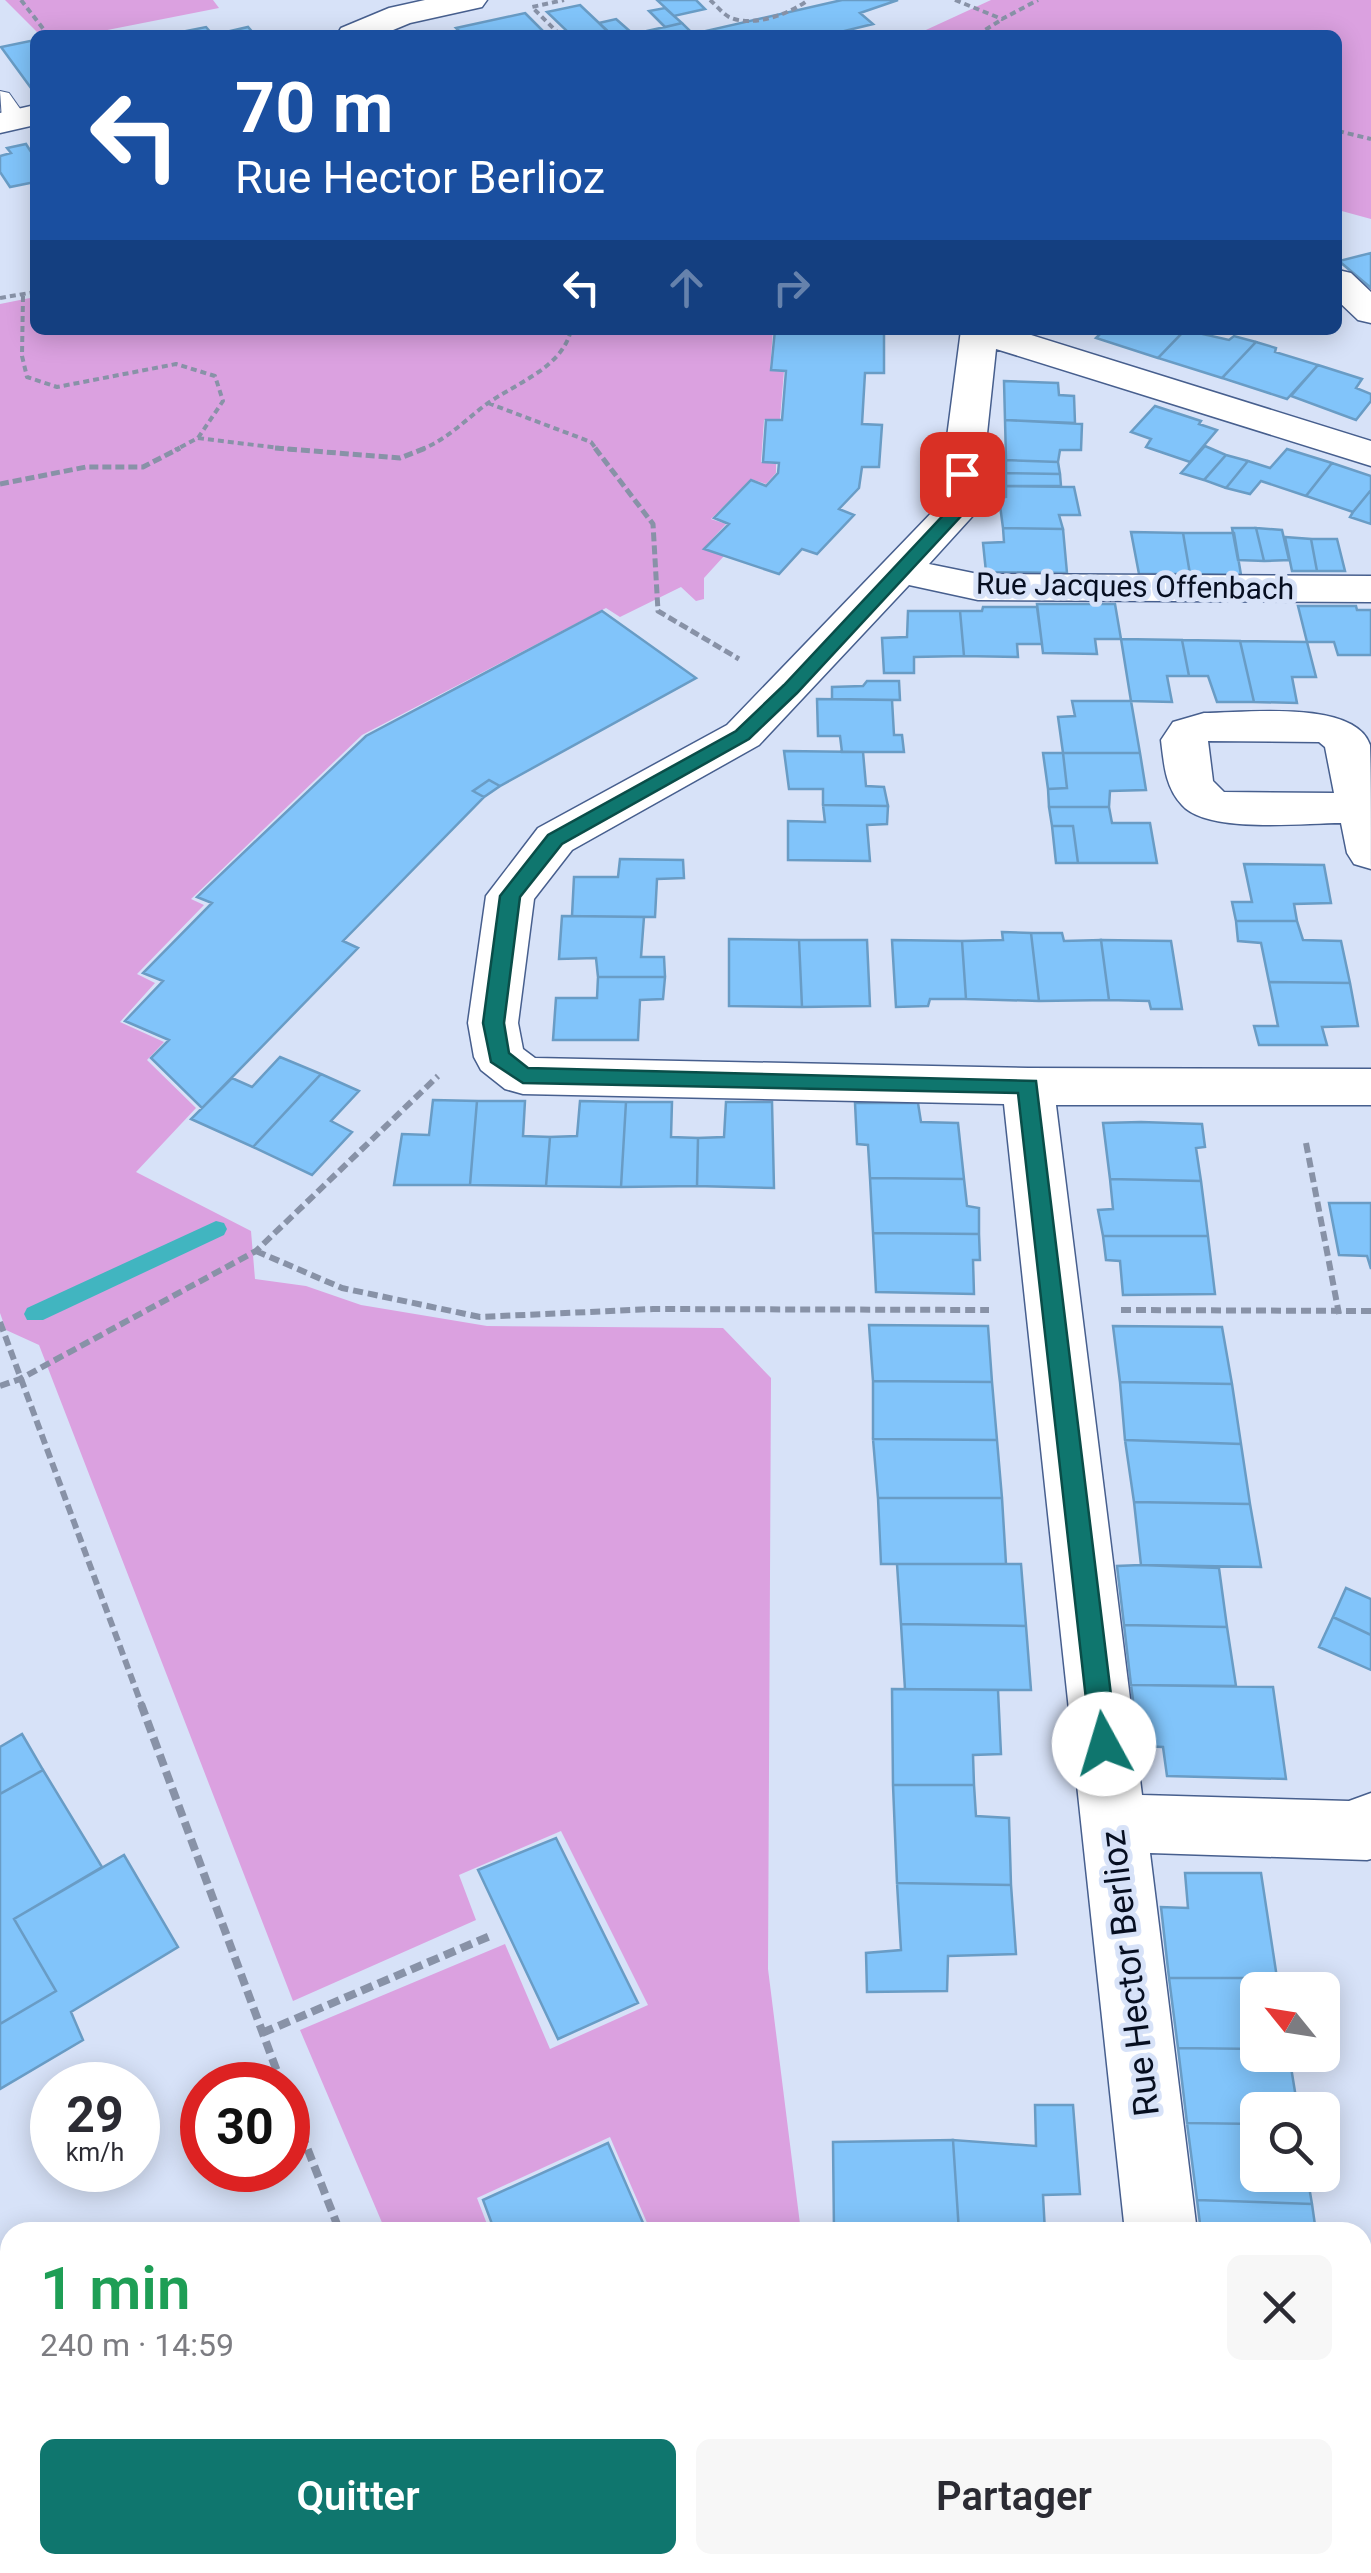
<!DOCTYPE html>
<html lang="fr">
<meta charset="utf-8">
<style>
:root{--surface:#fff;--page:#f7f7f7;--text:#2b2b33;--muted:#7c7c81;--accent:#0f766e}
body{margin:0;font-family:Roboto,sans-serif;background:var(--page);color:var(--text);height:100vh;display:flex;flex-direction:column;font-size:38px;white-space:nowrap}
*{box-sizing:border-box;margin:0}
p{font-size:32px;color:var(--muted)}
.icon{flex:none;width:55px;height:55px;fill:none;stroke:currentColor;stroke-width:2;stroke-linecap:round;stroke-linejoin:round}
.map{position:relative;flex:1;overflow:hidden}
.details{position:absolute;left:0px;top:2222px;width:1372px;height:352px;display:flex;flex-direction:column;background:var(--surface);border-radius:30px 30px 0 0;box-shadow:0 5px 25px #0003}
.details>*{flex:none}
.banner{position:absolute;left:30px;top:30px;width:1312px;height:305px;border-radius:15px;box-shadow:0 5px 25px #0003;background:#1a4fa0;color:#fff;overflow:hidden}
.needle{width:65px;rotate:300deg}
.tools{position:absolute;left:1240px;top:1972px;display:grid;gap:20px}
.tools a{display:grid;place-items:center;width:100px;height:100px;border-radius:15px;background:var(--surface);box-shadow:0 5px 25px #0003;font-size:50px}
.speed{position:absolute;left:30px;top:2062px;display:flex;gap:20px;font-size:50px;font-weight:700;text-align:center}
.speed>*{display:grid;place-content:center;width:130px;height:130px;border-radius:50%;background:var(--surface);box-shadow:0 5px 25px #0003;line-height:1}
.speed small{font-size:25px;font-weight:400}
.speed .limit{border:15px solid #d22;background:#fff;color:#111}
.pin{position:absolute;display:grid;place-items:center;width:85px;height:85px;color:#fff;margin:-42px;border-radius:20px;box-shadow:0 5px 15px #0006}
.me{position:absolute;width:110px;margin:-55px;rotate:354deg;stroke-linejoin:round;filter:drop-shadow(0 0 8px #0008)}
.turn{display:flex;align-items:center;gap:35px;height:210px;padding:0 40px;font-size:45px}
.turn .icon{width:130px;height:130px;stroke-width:2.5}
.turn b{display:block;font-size:70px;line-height:85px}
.lanes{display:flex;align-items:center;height:95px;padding:0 40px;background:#0003;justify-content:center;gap:50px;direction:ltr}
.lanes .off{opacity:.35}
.round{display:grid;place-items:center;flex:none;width:105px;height:105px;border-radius:15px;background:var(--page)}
.summary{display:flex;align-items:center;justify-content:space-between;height:170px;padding:0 40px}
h1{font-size:60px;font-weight:600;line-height:75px;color:#1e9e55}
.cta{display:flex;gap:20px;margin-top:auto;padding:20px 40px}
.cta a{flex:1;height:115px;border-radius:15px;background:var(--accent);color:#fff;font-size:40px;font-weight:600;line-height:115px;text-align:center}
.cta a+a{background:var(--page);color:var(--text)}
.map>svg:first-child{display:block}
</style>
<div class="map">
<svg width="1371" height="2573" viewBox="0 0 1371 2573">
<rect width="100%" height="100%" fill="#d7e2f8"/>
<path fill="#dba1e0" d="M 5,0 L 213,0 L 219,8 L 82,35 L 40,35 Z
M 991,0 L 1371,0 L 1371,219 L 1338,210 L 1338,35 L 915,35 Z
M 35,297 L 35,330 L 773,330 L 770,370 L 784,371 L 780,419 L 764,420 L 761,462 L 776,464 L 776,473 L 766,484 L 751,479 L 711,519 L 726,524 L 703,549 L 724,556 L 704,578 L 704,599 L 696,601 L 681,587 L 620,617 L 606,608 L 362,735 L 191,899 L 204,905 L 137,974 L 155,983 L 120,1022 L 164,1042 L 147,1060 L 196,1108 L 136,1172 L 251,1231 L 255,1279 L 306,1286 L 361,1305 L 487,1326 L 723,1328 L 771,1378 L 768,1969 L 801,2232 L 651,2232 L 610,2137 L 477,2198 L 490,2232 L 386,2232 L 300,2030 L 505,1944 L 550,2049 L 648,2005 L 561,1831 L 459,1875 L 476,1920 L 293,2001 L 39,1345 L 6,1330 L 0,1313 L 0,304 Z
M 10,2383 L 10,2565 L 411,2565 L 414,2573 L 0,2573 L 0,2387 Z"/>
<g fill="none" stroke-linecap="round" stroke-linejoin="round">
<path fill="#41b5c0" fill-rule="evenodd" d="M 216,1221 L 224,1223 L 227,1229 L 224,1235 L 43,1320 L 27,1320 L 24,1314 L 27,1308 Z"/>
</g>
<path fill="#81c4fa" stroke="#699cc5" stroke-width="2.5" d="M 657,0 L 696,0 L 705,9 L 674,16 Z
M 842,0 L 898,0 L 860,13 L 873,24 L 840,32 L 844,35 L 629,35 L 682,23 L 693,34 Z
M 580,5 L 599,23 L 607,31 L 571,35 L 547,12 Z
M 665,8 L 674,16 L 682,23 L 665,27 L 649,11 Z
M 525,13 L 547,35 L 463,35 L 456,28 Z
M 616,19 L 633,34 L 612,35 L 599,23 Z
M 206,27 L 213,35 L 248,27 L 255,35 L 172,35 L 171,34 Z
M 35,40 L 35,88 L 31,88 L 1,47 Z
M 26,144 L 35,158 L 35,182 L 10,187 L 0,172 L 0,156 L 11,153 L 7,148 Z
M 1371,253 L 1371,288 L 1339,261 Z
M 775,330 L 884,333 L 884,373 L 865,373 L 862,424 L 882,425 L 879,467 L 862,467 L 859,488 L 839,509 L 854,515 L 817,554 L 802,549 L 779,574 L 704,549 L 729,524 L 714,518 L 751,480 L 766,486 L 778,473 L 779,463 L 763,462 L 766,420 L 782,420 L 786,371 L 771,370 Z
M 1104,330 L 1185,330 L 1158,358 L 1096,338 Z
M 1185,330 L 1229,340 L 1234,336 L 1256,342 L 1222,378 L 1158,358 Z
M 1256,342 L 1276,348 L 1275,352 L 1318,365 L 1287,399 L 1222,378 Z
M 1318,365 L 1362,379 L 1356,388 L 1371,394 L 1371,401 L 1356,420 L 1291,396 Z
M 1004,381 L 1058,383 L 1059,395 L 1074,396 L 1075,423 L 1005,420 Z
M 1155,406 L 1201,421 L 1199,424 L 1217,430 L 1190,462 L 1146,447 L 1151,439 L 1131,432 Z
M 1005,420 L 1082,424 L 1081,450 L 1060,450 L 1058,462 L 1006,460 Z
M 1205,446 L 1226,455 L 1204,480 L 1181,473 Z
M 1287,449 L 1332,463 L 1306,496 L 1261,481 L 1250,494 L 1226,488 L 1248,461 L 1270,468 Z
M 1226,455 L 1248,461 L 1226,488 L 1204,480 Z
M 1006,460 L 1058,462 L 1060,474 L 1006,473 Z
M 1332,463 L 1371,476 L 1371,490 L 1353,512 L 1306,496 Z
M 1006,473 L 1060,474 L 1061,486 L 1006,486 Z
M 1006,486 L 1074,487 L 1080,515 L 1059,515 L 1063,529 L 1003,528 L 999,498 L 1006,497 Z
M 1371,490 L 1371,524 L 1350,517 L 1353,512 Z
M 1003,528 L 1063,529 L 1067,573 L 986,572 L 983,543 L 1004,542 Z
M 1232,528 L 1256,528 L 1264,561 L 1238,560 Z
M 1256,528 L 1282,530 L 1289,560 L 1264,561 Z
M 1131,532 L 1183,533 L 1190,574 L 1139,574 Z
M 1183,533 L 1234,533 L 1241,575 L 1190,574 Z
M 1285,537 L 1311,539 L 1317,571 L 1292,571 Z
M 1311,539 L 1337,539 L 1345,571 L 1317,571 Z
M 1037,604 L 1115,604 L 1121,639 L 1095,639 L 1097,654 L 1043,653 Z
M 1298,606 L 1356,606 L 1357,610 L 1371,610 L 1371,655 L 1338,655 L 1334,642 L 1307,642 Z
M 983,607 L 1037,607 L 1042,644 L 1017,644 L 1018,657 L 964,656 L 960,611 L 982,611 Z
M 602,611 L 696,678 L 500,786 L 489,780 L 473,791 L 484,797 L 343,941 L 358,948 L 202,1108 L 151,1058 L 169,1040 L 125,1021 L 163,981 L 143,973 L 212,903 L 197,897 L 366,736 Z
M 908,611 L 960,611 L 964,656 L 914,657 L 914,673 L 884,673 L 882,638 L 907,637 Z
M 1121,639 L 1182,640 L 1189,676 L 1167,676 L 1172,702 L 1131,701 Z
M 1182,640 L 1240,641 L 1254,702 L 1217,702 L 1208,676 L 1189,676 Z
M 1240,641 L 1307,642 L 1316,677 L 1292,677 L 1297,703 L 1254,702 Z
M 867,681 L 899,681 L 900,700 L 832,699 L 832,687 L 863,686 Z
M 817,699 L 892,700 L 894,735 L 902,735 L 904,752 L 842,752 L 840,736 L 818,736 Z
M 1072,701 L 1131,701 L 1140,753 L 1063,753 L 1058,717 L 1075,716 Z
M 784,751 L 863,752 L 866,786 L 884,787 L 888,806 L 823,805 L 823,789 L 789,789 Z
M 1043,753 L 1063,753 L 1067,788 L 1048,789 Z
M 1063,753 L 1140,753 L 1146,790 L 1110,791 L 1109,807 L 1049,807 L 1048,789 L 1067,788 Z
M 489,780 L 500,786 L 484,797 L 473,791 Z
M 823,805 L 888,806 L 887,824 L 867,825 L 870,861 L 788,860 L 788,821 L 825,822 Z
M 1049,807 L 1109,807 L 1112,823 L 1150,823 L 1157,863 L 1078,863 L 1073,826 L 1052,826 Z
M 1052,826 L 1073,826 L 1078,863 L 1056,863 Z
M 620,859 L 683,860 L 684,878 L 657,879 L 655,917 L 572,916 L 574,877 L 618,877 Z
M 1244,864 L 1324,865 L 1331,903 L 1294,904 L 1297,921 L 1236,921 L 1232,902 L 1252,902 Z
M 562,916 L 644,917 L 641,957 L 664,957 L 665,977 L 598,977 L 596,958 L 559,959 Z
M 1236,921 L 1297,921 L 1303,940 L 1341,941 L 1350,983 L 1269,982 L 1261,943 L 1238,941 Z
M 1002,932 L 1031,933 L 1039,1001 L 966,999 L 962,941 L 1003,940 Z
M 1031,933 L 1062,933 L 1064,941 L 1101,940 L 1109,1000 L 1039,1001 Z
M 729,939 L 799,940 L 802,1007 L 729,1006 Z
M 799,940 L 867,940 L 870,1006 L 802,1007 Z
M 892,940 L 962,941 L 966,999 L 930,999 L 928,1006 L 896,1007 Z
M 1101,940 L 1171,941 L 1182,1009 L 1151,1009 L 1149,1001 L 1109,1000 Z
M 598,977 L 665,977 L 663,999 L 640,1000 L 638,1040 L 553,1040 L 556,998 L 597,998 Z
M 1269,982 L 1350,983 L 1358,1026 L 1322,1027 L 1327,1045 L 1259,1045 L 1254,1026 L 1278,1026 Z
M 280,1057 L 321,1074 L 253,1147 L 191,1119 L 232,1078 L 252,1087 Z
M 321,1074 L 359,1091 L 331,1121 L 352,1132 L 312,1175 L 253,1147 Z
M 433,1100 L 477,1101 L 470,1185 L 394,1185 L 402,1134 L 429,1135 Z
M 477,1101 L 525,1101 L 523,1136 L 550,1137 L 546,1186 L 470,1185 Z
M 580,1101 L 626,1102 L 621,1187 L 546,1186 L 550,1137 L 577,1136 Z
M 626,1102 L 672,1102 L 671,1137 L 698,1138 L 697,1186 L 621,1187 Z
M 726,1102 L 772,1102 L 774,1188 L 697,1186 L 698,1138 L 724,1137 Z
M 855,1103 L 918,1103 L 921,1122 L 958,1123 L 964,1179 L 870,1178 L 868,1145 L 857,1144 Z
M 1141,1122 L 1202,1124 L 1205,1147 L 1196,1148 L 1201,1181 L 1110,1179 L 1103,1123 Z
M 870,1178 L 964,1179 L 967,1206 L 979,1208 L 979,1234 L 873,1233 Z
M 1110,1179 L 1201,1181 L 1208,1236 L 1103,1236 L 1098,1210 L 1113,1209 Z
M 1329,1203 L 1371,1203 L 1371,1269 L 1367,1256 L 1339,1255 Z
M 873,1233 L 979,1234 L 980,1260 L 973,1260 L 974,1294 L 876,1292 Z
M 1103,1236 L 1208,1236 L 1215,1294 L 1123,1295 L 1120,1261 L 1106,1260 Z
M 869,1325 L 988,1326 L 992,1382 L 873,1381 Z
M 1113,1326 L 1222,1327 L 1232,1384 L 1120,1382 Z
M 873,1381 L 992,1382 L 997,1440 L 873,1439 Z
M 1120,1382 L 1232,1384 L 1241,1444 L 1125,1440 Z
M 873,1439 L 997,1440 L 1002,1498 L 878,1498 Z
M 1125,1440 L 1241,1444 L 1250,1504 L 1134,1502 Z
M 878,1498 L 1002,1498 L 1006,1564 L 881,1564 Z
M 1134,1502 L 1250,1504 L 1261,1567 L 1141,1565 Z
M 897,1564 L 1021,1564 L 1026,1626 L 901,1624 Z
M 1141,1565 L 1219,1568 L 1227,1627 L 1124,1625 L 1117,1566 Z
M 1346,1588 L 1371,1599 L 1371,1635 L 1333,1617 Z
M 1333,1617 L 1371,1635 L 1371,1670 L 1319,1647 Z
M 901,1624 L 1026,1626 L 1031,1690 L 905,1689 Z
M 1124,1625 L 1227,1627 L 1236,1686 L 1131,1685 Z
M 1131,1685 L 1273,1687 L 1286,1779 L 1167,1776 L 1163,1747 L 1139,1746 Z
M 892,1689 L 998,1690 L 1001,1754 L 973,1755 L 974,1785 L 893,1785 Z
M 22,1734 L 43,1770 L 0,1794 L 0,1747 Z
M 43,1770 L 102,1867 L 14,1919 L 56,1991 L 0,2024 L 0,1794 Z
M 893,1785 L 974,1785 L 976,1816 L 1009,1818 L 1011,1885 L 897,1883 Z
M 556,1838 L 638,2003 L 558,2039 L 478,1870 Z
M 124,1855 L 178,1947 L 71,2012 L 83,2040 L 0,2089 L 0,2024 L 56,1991 L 14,1919 Z
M 1185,1873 L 1261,1873 L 1277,1978 L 1169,1978 L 1161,1907 L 1188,1908 Z
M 897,1883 L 1011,1885 L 1016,1954 L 948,1956 L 947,1991 L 867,1992 L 866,1953 L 901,1950 Z
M 1169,1978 L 1277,1978 L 1279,1990 L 1258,1990 L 1258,2049 L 1178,2048 Z
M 1178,2048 L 1258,2049 L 1258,2055 L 1289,2055 L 1298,2110 L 1258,2110 L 1258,2124 L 1187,2123 Z
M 1035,2105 L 1073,2105 L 1080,2194 L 1043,2195 L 1045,2232 L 959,2232 L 953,2140 L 1036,2146 Z
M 1187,2123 L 1258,2124 L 1258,2175 L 1307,2175 L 1312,2204 L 1197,2200 Z
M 953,2140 L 959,2232 L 834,2232 L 833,2142 Z
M 608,2143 L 647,2232 L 495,2232 L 483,2200 Z
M 1197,2200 L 1312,2204 L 1316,2232 L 1201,2232 Z
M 1362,2364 L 1371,2365 L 1371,2513 L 1362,2513 Z"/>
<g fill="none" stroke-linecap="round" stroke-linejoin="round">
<g stroke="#475f8e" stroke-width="2">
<path id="service" d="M 0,91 L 9,93 L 28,120 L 24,125 L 15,128 L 2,120 Z"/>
</g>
<g stroke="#475f8e" stroke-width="3">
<path id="minor" d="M 425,0 L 487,0 L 482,7 L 410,23 L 381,35 L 337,35 L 341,28 L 389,8 Z
M 35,105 L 35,125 L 0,133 L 0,113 Z
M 1338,270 L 1351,273 L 1371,292 L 1371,323 L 1358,320 L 1338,301 Z
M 961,330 L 1015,330 L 1371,441 L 1371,466 L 996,349 L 979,509 L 929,564 L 978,574 L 1371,576 L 1371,602 L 978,600 L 909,585 L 759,745 L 572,850 L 534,899 L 518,1023 L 523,1049 L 535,1058 L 1028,1068 L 1371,1069 L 1371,1105 L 1056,1105 L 1142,1795 L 1349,1801 L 1371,1793 L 1371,1859 L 1367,1860 L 1150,1853 L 1197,2232 L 1125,2232 L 1004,1104 L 523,1094 L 505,1089 L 481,1070 L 474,1057 L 468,1023 L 486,896 L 538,828 L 727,725 L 938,506 Z
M 1204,713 C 1243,713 1355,699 1370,745 C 1371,772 1371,838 1371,869 L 1354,864 L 1347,853 L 1341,823 C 1304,823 1207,834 1182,805 C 1165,787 1164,764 1161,740 L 1173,722 ZM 1208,741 L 1319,742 L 1325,747 L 1334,793 L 1224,792 L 1213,781 Z
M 1362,2268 L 1371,2268 L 1371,2342 L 1362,2342 Z
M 842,2565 L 928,2565 L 924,2573 L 839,2573 Z"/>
</g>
<path stroke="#8892a7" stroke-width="4" stroke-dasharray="6 4" stroke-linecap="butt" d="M 21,0 L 48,35
M 710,0 C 716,5 722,13 729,17 C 752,28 790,14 808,0
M 955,0 L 1002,19 L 1038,0
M 560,35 L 532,7 L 564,0
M 977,35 L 1001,20
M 1338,131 L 1371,139
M 23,296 L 22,356 L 27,377 L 57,387 L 176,364 L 215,376 L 223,401 L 198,438 L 175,450
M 0,298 L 35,292
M 488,403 L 591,442 L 597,450
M 198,438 L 295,450
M 420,450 C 446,440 462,423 484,406 C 513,384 562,369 571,330"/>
<path stroke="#8892a7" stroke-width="5" stroke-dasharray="9 4" stroke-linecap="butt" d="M 275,448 L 400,458 L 426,448
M 595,448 L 653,524 L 658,611 L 739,659
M 0,484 L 86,467 L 143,467 L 180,448"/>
<path stroke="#8892a7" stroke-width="6" stroke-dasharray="10 5" stroke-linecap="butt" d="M 1306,1143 L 1339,1314
M 256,1251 L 342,1288 L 480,1317 L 653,1309 L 989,1310
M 1121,1310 L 1371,1311
M 0,1322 L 142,1706
M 0,1386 L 20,1379 L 256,1251 L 438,1076"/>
<path stroke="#8892a7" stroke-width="8" stroke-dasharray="12 6" stroke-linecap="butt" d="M 141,1704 L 282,2085
M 262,2033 L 490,1936
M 288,2099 L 340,2232
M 469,2565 L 472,2573"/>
<use href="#service" fill="#fff" fill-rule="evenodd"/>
<use href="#minor" fill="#fff" fill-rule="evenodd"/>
</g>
<path fill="#0f766e" stroke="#0a4d48" stroke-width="2.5" d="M 957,470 L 971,474 L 964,513 L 797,693 L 749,739 L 562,844 L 520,897 L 504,1023 L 509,1053 L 528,1068 L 1036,1081 L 1117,1744 L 1113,1752 L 1104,1755 L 1095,1752 L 1091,1744 L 1018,1093 L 523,1083 L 491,1062 L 483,1023 L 500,896 L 548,835 L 736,731 L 784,685 L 950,508 Z"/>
<g text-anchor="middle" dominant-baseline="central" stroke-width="10" stroke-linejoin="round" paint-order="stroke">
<g font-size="30" fill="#060e20" stroke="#d7e2f8">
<text transform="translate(1135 586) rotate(1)">Rue Jacques Offenbach</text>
</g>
<g font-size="35" fill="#060e20" stroke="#d7e2f8">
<text transform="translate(1130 1973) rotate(-97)">Rue Hector Berlioz</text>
</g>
</g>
</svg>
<div class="tools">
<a><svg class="needle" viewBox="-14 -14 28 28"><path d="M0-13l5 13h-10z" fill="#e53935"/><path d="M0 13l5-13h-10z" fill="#7c7c81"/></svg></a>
<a><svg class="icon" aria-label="search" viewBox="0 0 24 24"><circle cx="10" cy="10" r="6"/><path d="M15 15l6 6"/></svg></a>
</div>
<div class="speed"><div>29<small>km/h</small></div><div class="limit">30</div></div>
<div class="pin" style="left:962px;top:474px;background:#d93025"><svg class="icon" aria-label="arrive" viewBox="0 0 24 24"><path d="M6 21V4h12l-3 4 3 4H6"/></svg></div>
<svg class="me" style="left:1104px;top:1744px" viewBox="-20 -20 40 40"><circle r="19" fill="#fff"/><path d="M0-13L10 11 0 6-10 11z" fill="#0f766e"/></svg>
<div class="banner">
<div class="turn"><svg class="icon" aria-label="left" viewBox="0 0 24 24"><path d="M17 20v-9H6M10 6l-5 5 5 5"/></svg><div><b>70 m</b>Rue Hector Berlioz</div></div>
<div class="lanes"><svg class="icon" aria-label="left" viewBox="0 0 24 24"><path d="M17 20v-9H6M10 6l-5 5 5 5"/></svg><svg class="icon off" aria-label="ahead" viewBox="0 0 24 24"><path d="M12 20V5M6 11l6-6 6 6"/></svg><svg class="icon off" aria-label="right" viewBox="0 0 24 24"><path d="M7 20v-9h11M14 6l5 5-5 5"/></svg></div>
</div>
<section class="details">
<div class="summary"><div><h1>1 min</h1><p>240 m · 14:59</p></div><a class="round"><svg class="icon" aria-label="close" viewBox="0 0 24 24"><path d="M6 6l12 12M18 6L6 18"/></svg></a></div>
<div class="cta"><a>Quitter</a><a>Partager</a></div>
</section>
</div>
